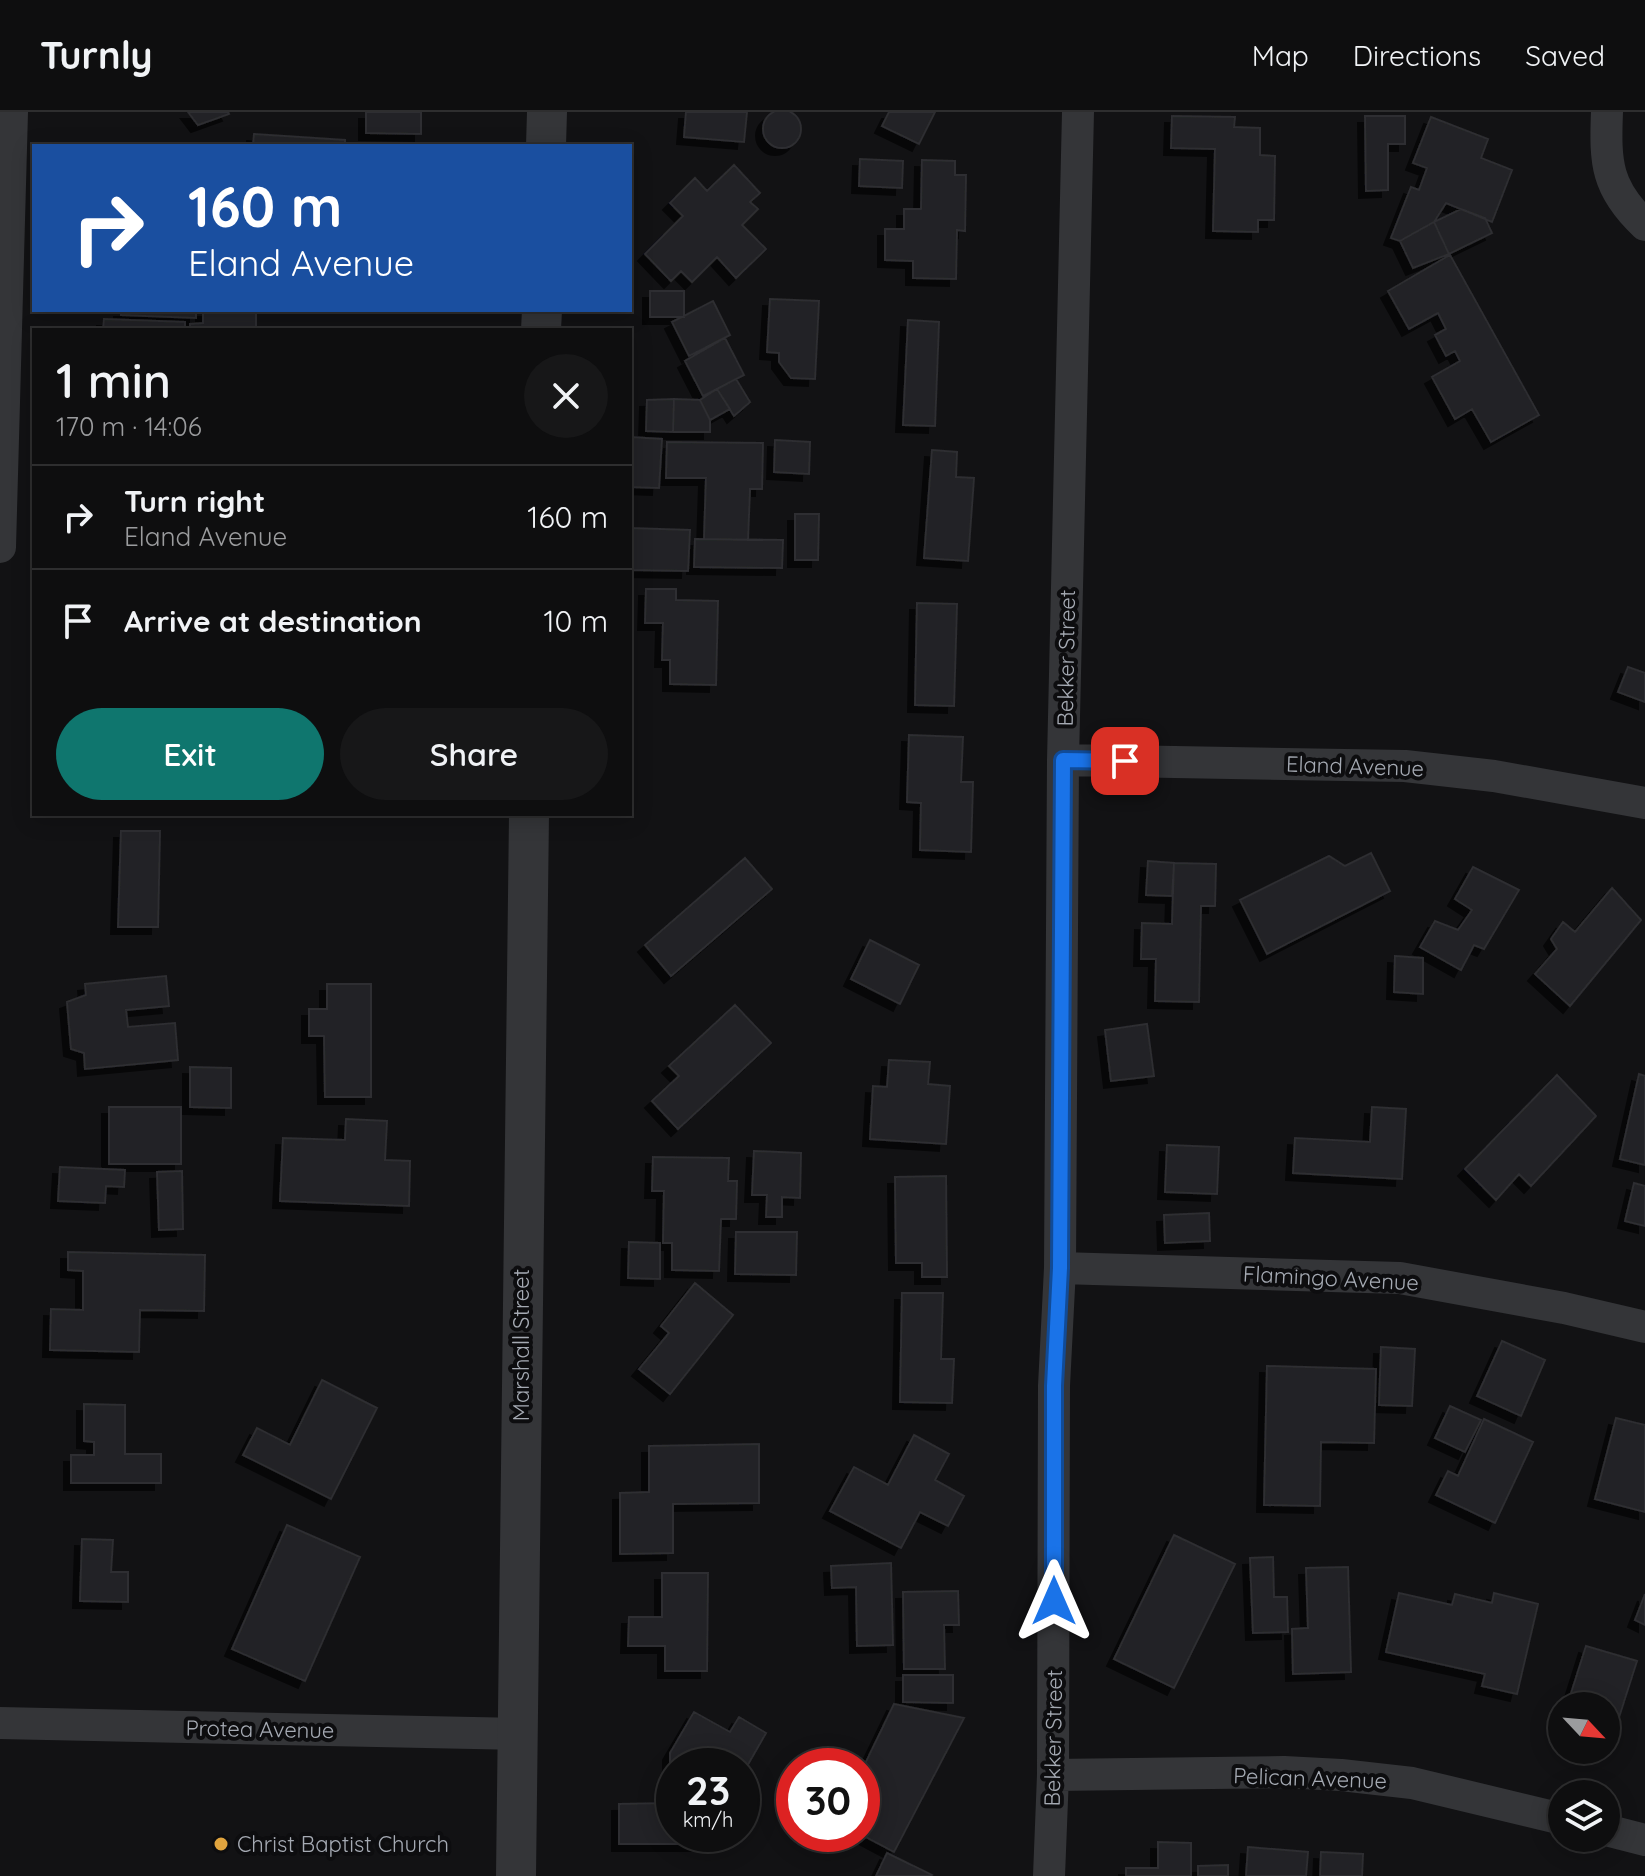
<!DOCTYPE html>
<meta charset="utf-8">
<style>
:root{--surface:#0e0e0f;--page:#171718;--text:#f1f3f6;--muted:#9b9c9e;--line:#2e2e2f;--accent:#0f766e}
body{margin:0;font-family:Quicksand,sans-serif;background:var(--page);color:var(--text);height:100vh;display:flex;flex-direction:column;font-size:30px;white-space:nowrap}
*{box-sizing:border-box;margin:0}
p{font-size:26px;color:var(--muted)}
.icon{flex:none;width:44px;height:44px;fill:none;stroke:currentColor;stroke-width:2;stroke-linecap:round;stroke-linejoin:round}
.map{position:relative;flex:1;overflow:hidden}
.details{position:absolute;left:32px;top:216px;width:600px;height:488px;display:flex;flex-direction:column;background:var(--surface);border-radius:0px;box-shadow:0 4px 20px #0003,0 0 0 2px var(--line)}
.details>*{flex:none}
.top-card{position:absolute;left:32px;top:32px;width:600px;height:168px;border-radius:0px;box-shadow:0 4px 20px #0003,0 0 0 2px var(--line);background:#1a4fa0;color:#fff;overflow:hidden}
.needle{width:52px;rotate:116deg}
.buttons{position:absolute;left:1548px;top:1580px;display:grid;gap:16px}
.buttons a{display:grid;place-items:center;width:72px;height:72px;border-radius:50%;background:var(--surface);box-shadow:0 4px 20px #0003,0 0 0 2px var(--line);font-size:40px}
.speed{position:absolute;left:656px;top:1636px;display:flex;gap:16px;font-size:40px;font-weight:700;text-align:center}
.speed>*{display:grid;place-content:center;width:104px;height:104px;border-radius:50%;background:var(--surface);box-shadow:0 4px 20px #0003,0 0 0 2px var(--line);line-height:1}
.speed small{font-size:20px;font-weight:400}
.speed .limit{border:12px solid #d22;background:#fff;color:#111}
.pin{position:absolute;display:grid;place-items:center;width:68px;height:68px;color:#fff;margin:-34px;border-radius:16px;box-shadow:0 4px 12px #0006}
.me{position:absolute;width:88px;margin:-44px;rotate:0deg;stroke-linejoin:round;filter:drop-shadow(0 0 6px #0008)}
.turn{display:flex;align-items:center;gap:28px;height:168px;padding:0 24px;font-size:36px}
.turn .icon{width:104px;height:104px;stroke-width:2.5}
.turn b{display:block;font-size:56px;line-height:68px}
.round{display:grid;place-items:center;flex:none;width:84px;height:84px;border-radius:42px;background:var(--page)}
.head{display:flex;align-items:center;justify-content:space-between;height:136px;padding:0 24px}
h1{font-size:48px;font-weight:600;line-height:60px}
.button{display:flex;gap:16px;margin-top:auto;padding:16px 24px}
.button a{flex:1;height:92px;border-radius:48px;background:var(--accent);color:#fff;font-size:32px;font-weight:600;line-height:92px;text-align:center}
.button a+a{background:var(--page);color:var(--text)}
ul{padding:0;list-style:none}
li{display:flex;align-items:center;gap:24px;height:104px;padding:0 24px;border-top:2px solid var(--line)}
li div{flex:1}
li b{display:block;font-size:30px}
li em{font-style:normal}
header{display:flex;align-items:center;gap:48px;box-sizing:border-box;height:112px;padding:0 40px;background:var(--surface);border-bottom:2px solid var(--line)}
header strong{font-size:38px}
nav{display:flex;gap:44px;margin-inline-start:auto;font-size:28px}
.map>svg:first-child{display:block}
</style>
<header>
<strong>Turnly</strong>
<nav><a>Map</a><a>Directions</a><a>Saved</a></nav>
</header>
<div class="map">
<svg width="1645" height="1764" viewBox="0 0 1645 1764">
<defs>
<filter id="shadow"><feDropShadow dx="-7" dy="7" stdDeviation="0" flood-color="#0009"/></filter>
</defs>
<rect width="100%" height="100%" fill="#121214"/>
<path fill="#222325" stroke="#2d2d30" stroke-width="2" filter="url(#shadow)" d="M763 17a19 19 0 1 1 38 0a19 19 0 1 1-38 0Z
M 188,0 L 228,0 L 229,2 L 198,13 Z
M 366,0 L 421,0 L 421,22 L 366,21 Z
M 686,0 L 747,0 L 744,30 L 684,25 Z
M 889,0 L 935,0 L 919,32 L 882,14 Z
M 1172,4 L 1235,5 L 1234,15 L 1260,16 L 1260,43 L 1275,44 L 1274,108 L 1258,108 L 1258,120 L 1213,119 L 1215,37 L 1171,36 Z
M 1365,4 L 1405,4 L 1405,32 L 1388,32 L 1388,78 L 1366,79 Z
M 1431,5 L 1488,27 L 1481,46 L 1512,58 L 1492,110 L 1446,91 L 1434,110 L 1400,129 L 1391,126 L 1411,75 L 1419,78 L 1427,56 L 1413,51 Z
M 254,22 L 345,28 L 345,34 L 253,34 Z
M 860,47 L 903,49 L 902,76 L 859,74 Z
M 922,48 L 955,49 L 955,63 L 966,63 L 965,119 L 957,118 L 956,167 L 913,166 L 913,149 L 885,148 L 885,117 L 904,117 L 904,97 L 921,97 Z
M 734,53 L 760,81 L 750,90 L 758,97 L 742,113 L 766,137 L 736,166 L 717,145 L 692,170 L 681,159 L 671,169 L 645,142 L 683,104 L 670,91 L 695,66 L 707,79 Z
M 1461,97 L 1485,106 L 1492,121 L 1449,142 L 1434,110 Z
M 1434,110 L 1449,142 L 1413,156 L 1400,129 Z
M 1450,143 L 1539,303 L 1491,330 L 1472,297 L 1455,307 L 1432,265 L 1460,249 L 1455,239 L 1446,244 L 1435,223 L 1446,217 L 1438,201 L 1409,217 L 1388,179 Z
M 650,179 L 684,179 L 684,205 L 650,205 Z
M 770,187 L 819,189 L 815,267 L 791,266 L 779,250 L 779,241 L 767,240 Z
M 713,189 L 730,223 L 689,244 L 672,210 Z
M 121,198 L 196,198 L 196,206 L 121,203 Z
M 203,198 L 256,198 L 256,218 L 190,218 L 190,212 L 203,211 Z
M 104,207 L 185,210 L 185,218 L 103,218 Z
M 908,208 L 939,210 L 935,314 L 903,313 Z
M 725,226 L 744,263 L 703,284 L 685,249 Z
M 736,267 L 750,290 L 734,304 L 717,277 Z
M 717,277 L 730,297 L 710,308 L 700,288 Z
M 674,287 L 673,320 L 646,319 L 647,288 Z
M 674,287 L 700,288 L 710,308 L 710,320 L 673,320 Z
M 630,325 L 662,327 L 659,376 L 630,375 Z
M 775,328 L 810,330 L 809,362 L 774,360 Z
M 667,330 L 763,331 L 762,377 L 750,377 L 748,428 L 704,427 L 706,366 L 666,366 Z
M 932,338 L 957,340 L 956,365 L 974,366 L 968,449 L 924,446 Z
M 795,402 L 819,402 L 818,448 L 795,448 Z
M 630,416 L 690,418 L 688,459 L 630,458 Z
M 695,427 L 783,428 L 782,456 L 694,455 Z
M 646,477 L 676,477 L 676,488 L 718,489 L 716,573 L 670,572 L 670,548 L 662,548 L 663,511 L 645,511 Z
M 917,491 L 957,492 L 954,594 L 915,593 Z
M 1628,555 L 1645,561 L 1645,590 L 1618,580 Z
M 909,623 L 963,625 L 961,670 L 973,670 L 971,740 L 920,738 L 921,691 L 907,690 Z
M 121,719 L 160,719 L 158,815 L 118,815 Z
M 1371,741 L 1390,779 L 1267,842 L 1240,788 L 1329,744 L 1345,754 Z
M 745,746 L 772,777 L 671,864 L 645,833 Z
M 1148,749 L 1174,751 L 1172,784 L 1146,783 Z
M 1174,751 L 1216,752 L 1215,794 L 1201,794 L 1199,890 L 1155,889 L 1156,847 L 1141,847 L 1142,811 L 1172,812 Z
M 1473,755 L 1519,778 L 1484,837 L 1474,833 L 1461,858 L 1420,835 L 1435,809 L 1458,818 L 1472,798 L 1455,787 Z
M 1612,776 L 1641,808 L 1570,894 L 1535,862 L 1557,837 L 1551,827 L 1563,810 L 1575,820 Z
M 870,828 L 919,853 L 900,892 L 851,867 Z
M 1395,844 L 1423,846 L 1423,882 L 1394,880 Z
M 166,864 L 169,894 L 126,898 L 128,915 L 175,911 L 178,948 L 85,957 L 84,941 L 71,937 L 67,890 L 86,883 L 85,872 Z
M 327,872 L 371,872 L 371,985 L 325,985 L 324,924 L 309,924 L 309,897 L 327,897 Z
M 735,893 L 771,931 L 678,1017 L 652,989 L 679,964 L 669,954 Z
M 1147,912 L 1154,964 L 1111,969 L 1105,918 Z
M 889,948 L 930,950 L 928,972 L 950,974 L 946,1032 L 870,1027 L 873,974 L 887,975 Z
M 190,955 L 231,956 L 231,996 L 190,995 Z
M 1639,962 L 1645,964 L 1645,1053 L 1620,1047 Z
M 1557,963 L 1596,1004 L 1531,1074 L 1519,1062 L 1496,1088 L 1465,1057 Z
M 109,995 L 181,995 L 181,1052 L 109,1052 Z
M 1372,995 L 1406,997 L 1402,1067 L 1293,1061 L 1295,1026 L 1370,1030 Z
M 346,1007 L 387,1009 L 385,1048 L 410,1049 L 409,1094 L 280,1089 L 283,1026 L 345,1028 Z
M 1167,1033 L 1219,1035 L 1217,1082 L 1165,1080 Z
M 754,1039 L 801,1041 L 800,1086 L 782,1085 L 782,1105 L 766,1105 L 767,1083 L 752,1083 Z
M 653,1045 L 729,1046 L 728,1069 L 737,1069 L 736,1107 L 721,1107 L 719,1159 L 672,1158 L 672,1131 L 663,1131 L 664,1079 L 652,1079 Z
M 60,1055 L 125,1058 L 124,1075 L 106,1074 L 105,1091 L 58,1089 Z
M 182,1059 L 183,1117 L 159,1118 L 157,1060 Z
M 946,1064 L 947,1165 L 922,1165 L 922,1151 L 896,1151 L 895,1065 Z
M 1634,1071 L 1645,1074 L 1645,1114 L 1625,1109 Z
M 1209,1101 L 1210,1129 L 1165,1131 L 1164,1103 Z
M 736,1120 L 797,1120 L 796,1163 L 735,1162 Z
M 629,1130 L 660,1131 L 660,1167 L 628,1166 Z
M 68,1140 L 205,1143 L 204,1199 L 140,1198 L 139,1240 L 50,1238 L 51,1197 L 83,1198 L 83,1159 L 68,1158 Z
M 695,1171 L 733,1203 L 670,1282 L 639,1257 L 669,1221 L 661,1214 Z
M 902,1181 L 943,1181 L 941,1247 L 954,1247 L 952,1291 L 900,1290 Z
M 1502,1229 L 1545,1248 L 1521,1304 L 1477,1284 Z
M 1381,1235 L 1415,1237 L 1412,1294 L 1379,1293 Z
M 1267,1254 L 1376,1257 L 1374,1331 L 1321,1330 L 1320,1394 L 1264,1393 Z
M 322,1268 L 377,1296 L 331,1387 L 243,1343 L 257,1316 L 290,1333 Z
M 84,1292 L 125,1293 L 125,1342 L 161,1342 L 161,1371 L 71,1371 L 71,1343 L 94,1343 L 94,1330 L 84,1329 Z
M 1450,1294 L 1481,1308 L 1465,1340 L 1435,1326 Z
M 1616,1306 L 1645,1313 L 1645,1400 L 1595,1387 Z
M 1484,1307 L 1533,1330 L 1495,1411 L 1436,1383 L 1448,1359 L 1458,1364 Z
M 914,1323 L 949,1342 L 935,1368 L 964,1384 L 948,1414 L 920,1400 L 901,1436 L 830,1399 L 854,1355 L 888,1373 Z
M 759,1332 L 759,1391 L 673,1392 L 673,1441 L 620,1442 L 620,1381 L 649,1380 L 649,1334 Z
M 287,1413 L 360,1445 L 305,1569 L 232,1537 Z
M 1174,1423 L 1235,1452 L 1174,1576 L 1114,1547 Z
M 82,1427 L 113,1428 L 111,1460 L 128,1460 L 128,1490 L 80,1489 Z
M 1273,1445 L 1274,1485 L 1287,1485 L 1288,1520 L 1253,1521 L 1250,1446 Z
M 891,1451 L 893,1533 L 857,1534 L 856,1475 L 832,1476 L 831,1454 Z
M 1348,1455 L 1351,1560 L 1293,1562 L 1292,1517 L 1308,1516 L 1306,1456 Z
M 662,1461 L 708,1461 L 707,1559 L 665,1559 L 665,1534 L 628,1534 L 629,1505 L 662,1505 Z
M 958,1479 L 959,1513 L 944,1513 L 945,1557 L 904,1557 L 903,1480 Z
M 1399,1481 L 1452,1493 L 1455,1482 L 1492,1491 L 1494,1481 L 1538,1492 L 1517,1582 L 1482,1574 L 1485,1562 L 1386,1540 Z
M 1645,1482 L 1645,1513 L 1635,1508 Z
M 1586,1534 L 1637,1549 L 1613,1624 L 1606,1622 L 1606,1594 L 1567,1594 Z
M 903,1563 L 953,1563 L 953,1591 L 903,1590 Z
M 894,1592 L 964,1606 L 894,1740 L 860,1722 L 862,1654 L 844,1654 L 849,1644 L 865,1652 Z
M 694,1600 L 730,1620 L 739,1605 L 766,1621 L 742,1663 L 742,1654 L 674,1654 L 674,1722 L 708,1722 L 702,1732 L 619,1732 L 619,1692 L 670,1691 L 670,1641 Z
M 1158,1730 L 1191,1731 L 1191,1764 L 1126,1764 L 1126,1756 L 1158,1756 Z
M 1248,1735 L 1308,1740 L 1306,1764 L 1246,1764 Z
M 1321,1740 L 1363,1742 L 1362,1764 L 1320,1764 Z
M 887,1741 L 932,1763 L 931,1764 L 876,1764 Z
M 1228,1753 L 1228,1764 L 1198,1764 L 1198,1754 Z"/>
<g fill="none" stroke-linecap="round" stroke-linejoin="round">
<path stroke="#343538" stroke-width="32" d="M 1607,0 C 1605,51 1606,76 1645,113
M 0,435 L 12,0
M 1063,648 L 1405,654 L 1494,664 L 1645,691
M 1060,1156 L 1400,1166 L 1564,1196 L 1645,1215
M 0,1611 L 519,1622
M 1053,1663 L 1284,1660 L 1341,1663 L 1412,1671 L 1562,1707
M 1606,1718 L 1645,1728
M 1049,1764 L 1053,1663 L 1054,1274 L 1060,1156 L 1063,648 L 1078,0"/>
<path stroke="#343538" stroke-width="40" d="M 546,34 L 547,0
M 541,218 L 542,198
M 516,1764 L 529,702"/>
</g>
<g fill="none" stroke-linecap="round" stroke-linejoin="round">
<g stroke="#114b97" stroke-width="20">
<path id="route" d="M 1054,1489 L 1054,1274 L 1060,1156 L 1063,648 L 1125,649"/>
</g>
<use href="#route" stroke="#1a73e8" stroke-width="14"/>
</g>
<circle fill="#e0a43e" stroke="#0d0d0f" stroke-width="3" cx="221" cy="1732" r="8"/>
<g text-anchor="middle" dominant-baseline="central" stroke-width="8" stroke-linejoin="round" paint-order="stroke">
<g font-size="22" fill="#a5aab3" stroke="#0d0d0f">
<text transform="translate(1066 546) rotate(-89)">Bekker Street</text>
<text transform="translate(1355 654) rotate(2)">Eland Avenue</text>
<text transform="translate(1331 1166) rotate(3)">Flamingo Avenue</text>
<text transform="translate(521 1233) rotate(-90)">Marshall Street</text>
<text transform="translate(260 1617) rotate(1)">Protea Avenue</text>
<text transform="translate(1053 1626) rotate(-89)">Bekker Street</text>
<text transform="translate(1310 1666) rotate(2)">Pelican Avenue</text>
</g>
<g font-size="22" fill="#a5aab3" stroke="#0d0d0f" text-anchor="start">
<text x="237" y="1732">Christ Baptist Church</text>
</g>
</g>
</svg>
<div class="buttons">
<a><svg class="needle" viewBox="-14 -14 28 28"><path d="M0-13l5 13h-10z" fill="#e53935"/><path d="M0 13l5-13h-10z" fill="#9b9c9e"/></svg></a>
<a><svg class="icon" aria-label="layers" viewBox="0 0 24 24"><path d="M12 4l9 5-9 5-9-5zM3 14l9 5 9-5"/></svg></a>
</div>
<div class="speed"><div>23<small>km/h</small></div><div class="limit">30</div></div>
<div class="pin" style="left:1125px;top:649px;background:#d93025"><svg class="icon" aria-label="arrive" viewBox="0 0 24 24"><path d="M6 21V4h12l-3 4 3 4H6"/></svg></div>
<svg class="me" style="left:1054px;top:1489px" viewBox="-20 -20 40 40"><path d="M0-17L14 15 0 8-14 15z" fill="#1a73e8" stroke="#fff" stroke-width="4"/></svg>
<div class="top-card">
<div class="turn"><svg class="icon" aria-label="right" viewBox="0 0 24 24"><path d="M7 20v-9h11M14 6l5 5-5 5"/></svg><div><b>160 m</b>Eland Avenue</div></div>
</div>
<section class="details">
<div class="head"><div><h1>1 min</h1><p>170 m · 14:06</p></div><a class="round"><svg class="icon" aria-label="close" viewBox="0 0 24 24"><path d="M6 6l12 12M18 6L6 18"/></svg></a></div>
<ul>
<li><svg class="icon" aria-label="right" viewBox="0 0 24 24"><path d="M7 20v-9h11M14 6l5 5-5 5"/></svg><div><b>Turn right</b><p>Eland Avenue</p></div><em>160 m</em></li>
<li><svg class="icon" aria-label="arrive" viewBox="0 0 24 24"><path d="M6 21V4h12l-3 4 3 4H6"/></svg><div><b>Arrive at destination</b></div><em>10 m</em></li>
</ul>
<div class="button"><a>Exit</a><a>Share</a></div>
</section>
</div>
